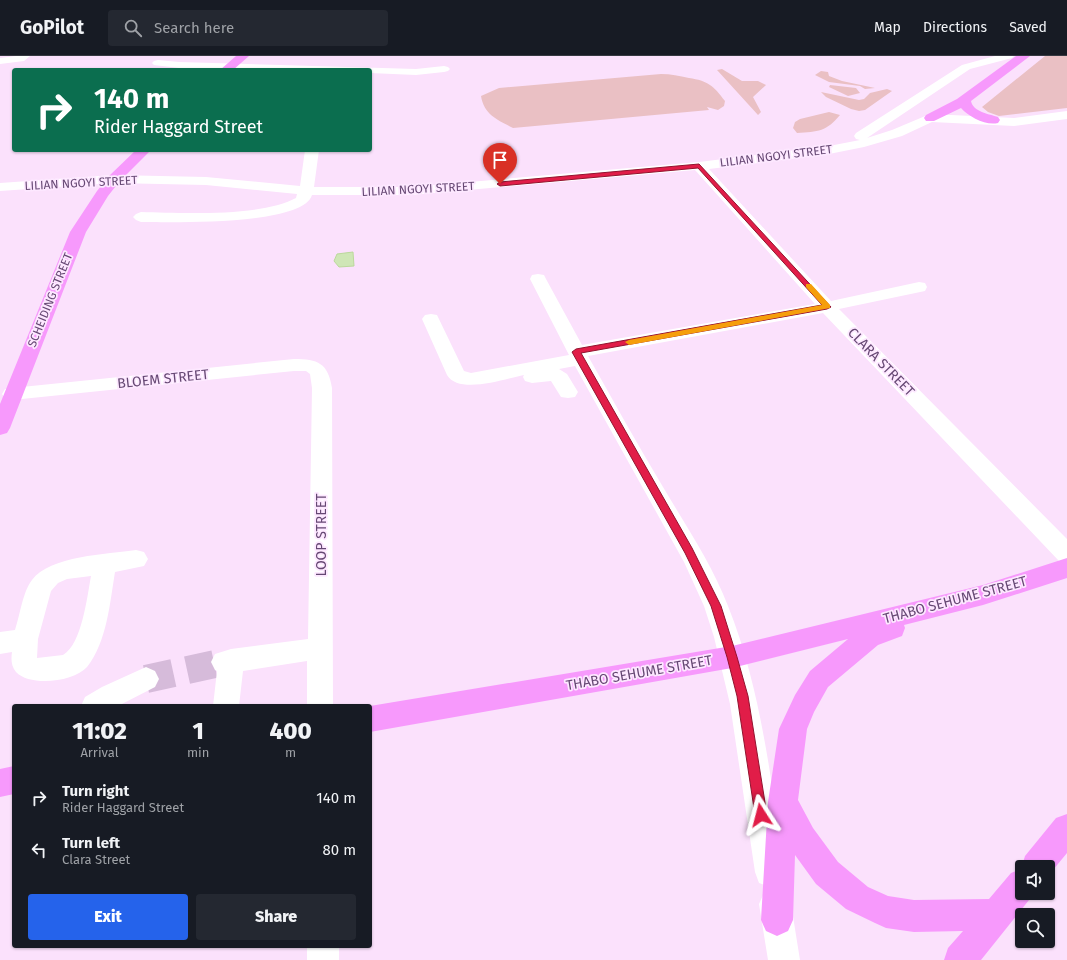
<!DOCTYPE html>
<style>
:root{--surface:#171b24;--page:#242831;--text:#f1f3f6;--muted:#9ea1a6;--line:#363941;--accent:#2563eb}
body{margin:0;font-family:"Fira Sans",sans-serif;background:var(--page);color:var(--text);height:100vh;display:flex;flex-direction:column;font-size:15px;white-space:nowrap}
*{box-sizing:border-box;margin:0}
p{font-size:13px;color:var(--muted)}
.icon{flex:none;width:22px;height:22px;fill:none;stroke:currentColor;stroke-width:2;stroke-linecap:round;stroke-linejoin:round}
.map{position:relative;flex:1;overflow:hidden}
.panel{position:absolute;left:12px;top:648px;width:360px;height:244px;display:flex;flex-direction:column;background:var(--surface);border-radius:4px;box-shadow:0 1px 3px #0004}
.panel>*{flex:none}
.guide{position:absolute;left:12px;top:12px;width:360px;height:84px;border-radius:4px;box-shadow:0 1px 3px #0004;background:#0b6e4f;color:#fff;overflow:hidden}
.fabs{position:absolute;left:1015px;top:804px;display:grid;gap:8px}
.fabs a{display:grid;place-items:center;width:40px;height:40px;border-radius:4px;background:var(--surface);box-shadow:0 1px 3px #0004;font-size:20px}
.pin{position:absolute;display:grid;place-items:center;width:34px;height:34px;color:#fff;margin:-41px -17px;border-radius:50% 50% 50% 0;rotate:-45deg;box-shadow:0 0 4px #0007}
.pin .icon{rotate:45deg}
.me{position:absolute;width:44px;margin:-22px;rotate:351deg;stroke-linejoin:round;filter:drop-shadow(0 0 3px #0008)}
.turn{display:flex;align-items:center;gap:14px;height:84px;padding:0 16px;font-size:18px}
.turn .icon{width:52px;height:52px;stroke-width:2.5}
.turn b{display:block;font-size:28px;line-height:34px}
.eta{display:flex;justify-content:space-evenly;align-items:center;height:68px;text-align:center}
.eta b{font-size:24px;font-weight:800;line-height:28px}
.button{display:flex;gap:8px;margin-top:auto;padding:8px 16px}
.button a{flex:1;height:46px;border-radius:4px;background:var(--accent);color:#fff;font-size:16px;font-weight:800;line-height:46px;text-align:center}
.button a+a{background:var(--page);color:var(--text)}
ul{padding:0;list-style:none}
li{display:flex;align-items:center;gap:12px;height:52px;padding:0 16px}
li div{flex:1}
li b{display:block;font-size:15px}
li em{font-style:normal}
header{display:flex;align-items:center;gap:24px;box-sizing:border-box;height:56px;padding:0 20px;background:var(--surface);border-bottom:1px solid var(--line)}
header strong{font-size:19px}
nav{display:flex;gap:22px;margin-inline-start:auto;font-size:14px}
.search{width:280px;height:36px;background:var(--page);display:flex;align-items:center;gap:10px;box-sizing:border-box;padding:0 14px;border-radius:4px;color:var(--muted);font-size:15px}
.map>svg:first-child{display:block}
</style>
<header>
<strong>GoPilot</strong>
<div class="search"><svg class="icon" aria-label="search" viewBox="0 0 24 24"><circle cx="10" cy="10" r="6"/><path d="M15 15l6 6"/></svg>Search here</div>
<nav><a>Map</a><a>Directions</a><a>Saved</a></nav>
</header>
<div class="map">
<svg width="1067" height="904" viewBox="0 0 1067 904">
<rect width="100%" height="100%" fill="#fbe1fc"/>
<path fill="#eac0c4" d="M 1045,0 L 1067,0 L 1067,52 L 999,60 L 988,56 L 982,51 Z
M 722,13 L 742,25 L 758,25 L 766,29 L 753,41 L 761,56 L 758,59 L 717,14 Z
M 821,15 L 828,16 L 829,20 L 842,25 L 875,32 L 865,33 L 860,30 L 829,26 L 815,19 Z
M 661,18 C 671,18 679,20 689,22 C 708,25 713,29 725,45 L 724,50 L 718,54 L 707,51 L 709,54 L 513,72 C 498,64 484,59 481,40 L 499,32 Z
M 830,29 L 856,32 L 860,37 L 848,40 L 829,31 Z
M 887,33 L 892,35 L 865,54 L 859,55 L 851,53 L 826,41 L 821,36 L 859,44 L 864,43 L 870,37 Z
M 829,56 L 840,59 C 827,75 818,76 797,77 L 793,72 L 795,66 L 800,63 Z"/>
<path fill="#cfe6b6" stroke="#bbd89c" d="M 353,196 L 354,210 L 339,211 L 334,205 L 337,198 Z"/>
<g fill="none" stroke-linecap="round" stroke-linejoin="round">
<path stroke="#d6bbda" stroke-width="28" stroke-dasharray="28 14" stroke-linecap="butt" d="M 146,623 L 224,606"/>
<path fill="#fff" fill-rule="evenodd" d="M 16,0 L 30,0 L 24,5 L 0,8 L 0,2 Z
M 995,0 L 1014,0 L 1012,2 L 970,13 L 867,82 L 892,74 L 930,58 L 1014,62 L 1067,55 L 1067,63 L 1014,70 L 932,66 L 902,80 L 864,91 L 829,98 L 709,113 L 831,245 L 919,226 L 925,227 L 927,231 L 925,235 L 839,253 L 1067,483 L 1067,507 L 1059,505 L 823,257 L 588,300 C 613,344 637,388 663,431 C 686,470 712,508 728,550 C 762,635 771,727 785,816 L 781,827 L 770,831 L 759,827 L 755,816 L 730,648 L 714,581 L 704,550 L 684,506 L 575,310 L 559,313 L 567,318 L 578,336 L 575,341 L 568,342 L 561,341 L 551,325 L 532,327 L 525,325 L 523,321 L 524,319 C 504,323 459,339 447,319 L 422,263 L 425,259 L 431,258 L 437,259 L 464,315 L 471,317 L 569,299 L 530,223 L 532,219 L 538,218 L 544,219 L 546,223 L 582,289 L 815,248 L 695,114 L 411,139 L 312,139 C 303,170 170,166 141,166 L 136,164 L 133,161 L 136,158 L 141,156 C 183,157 260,161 296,142 L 297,138 L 206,129 L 114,127 L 0,135 L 0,127 L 114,119 L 206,121 L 300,130 L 305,94 L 319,94 L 314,131 L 411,131 L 699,106 L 829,90 L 860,84 L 856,83 L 854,80 L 856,77 L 962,9 Z
M 158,4 L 179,6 L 416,13 L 444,10 L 448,11 L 450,13 L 448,15 L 444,16 L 416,19 L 370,17 L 370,14 L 179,12 L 154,9 L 152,7 L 154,5 Z
M 294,303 C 318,303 328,307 332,332 L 333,650 L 307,650 L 307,605 L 243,615 L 239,650 L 213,650 L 217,615 L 215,614 L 211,606 L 215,598 L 231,593 L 308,583 L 312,332 L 310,318 L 306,315 L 294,315 L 12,344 L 5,343 L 2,338 L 5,333 L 12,332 Z
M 136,494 L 144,496 L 148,503 L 144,510 L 115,516 C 110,546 107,586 87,611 C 74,626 30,631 16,616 C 11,610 11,603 12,596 L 0,598 L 0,576 L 15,574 C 20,559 23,535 32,524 C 49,500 108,498 136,494 ZM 91,520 C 87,541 82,588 63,599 L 37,602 L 38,583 L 51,535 L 58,527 L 67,523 Z
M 146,611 L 155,615 L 159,623 L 155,631 L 118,650 L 81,650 L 85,641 L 102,631 Z
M 775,832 L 786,837 L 791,848 L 800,904 L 768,904 L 759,848 L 764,837 Z
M 307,890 L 339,890 L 339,904 L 307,904 Z"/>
<path fill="#f799fc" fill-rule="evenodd" d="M 236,0 L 249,0 L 233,14 L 220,14 Z
M 1016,0 L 1030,0 L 971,45 C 973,56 989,58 998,61 L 1000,64 L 998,67 C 986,70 969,61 961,52 L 934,65 L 926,65 L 924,62 L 926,59 L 957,43 Z
M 136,94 L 151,94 L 119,126 L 108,140 L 86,176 L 10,372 L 7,377 L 0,379 L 0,348 L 70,176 L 97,135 L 109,120 Z
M 1067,502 L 1067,522 L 983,549 L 904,569 L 905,572 L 902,580 L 878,589 L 828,631 L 814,656 L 807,673 L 798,744 L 813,772 L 838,806 L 868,831 L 888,840 L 914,844 L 989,843 L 1011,817 L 1021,813 L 1025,800 L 1056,762 L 1067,758 L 1067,797 L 1048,820 L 1048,811 L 1022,811 L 1022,837 L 1034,837 L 1033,839 L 981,904 L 944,904 L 948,892 L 963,875 L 914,876 L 886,872 L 875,867 L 846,853 L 816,828 L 795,799 L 793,864 L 788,875 L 777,880 L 766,875 L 761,864 L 768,746 L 779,673 L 795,639 L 810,615 L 848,583 L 732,612 L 370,676 L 370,650 L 732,590 L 983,529 Z
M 14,710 L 14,738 L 0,741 L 0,713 Z"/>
</g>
<path fill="#e11d48" stroke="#92132f" d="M 699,108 L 831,251 L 827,253 L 581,297 L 692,492 L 721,550 L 737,601 L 748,640 L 767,759 L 765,764 L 761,765 L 757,764 L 755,759 L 737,640 L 727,601 L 711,550 L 685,497 L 572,296 L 576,293 L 822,249 L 698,112 L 500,130 L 497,128 L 500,126 Z"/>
<path fill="#f59e0b" d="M 806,228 L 811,228 L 830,249 L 830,252 L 629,289 L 625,286 L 629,284 L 822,249 L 806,231 Z"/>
<g text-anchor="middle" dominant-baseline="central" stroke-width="3.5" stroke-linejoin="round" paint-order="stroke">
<g font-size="12" fill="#664874" stroke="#fde8ff">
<text transform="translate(776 100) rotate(-7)">LILIAN NGOYI STREET</text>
<text transform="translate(81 127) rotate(-3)">LILIAN NGOYI STREET</text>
<text transform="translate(418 133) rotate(-3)">LILIAN NGOYI STREET</text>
<text transform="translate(50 244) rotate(-68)">SCHEIDING STREET</text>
</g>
<g font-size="14" fill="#664874" stroke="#fde8ff">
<text transform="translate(881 306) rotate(46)">CLARA STREET</text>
<text transform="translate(163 323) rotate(-6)">BLOEM STREET</text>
<text transform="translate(321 479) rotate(-90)">LOOP STREET</text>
<text transform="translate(955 544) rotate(-15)">THABO SEHUME STREET</text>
<text transform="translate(639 617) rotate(-10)">THABO SEHUME STREET</text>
</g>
</g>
</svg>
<div class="fabs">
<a><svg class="icon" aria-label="sound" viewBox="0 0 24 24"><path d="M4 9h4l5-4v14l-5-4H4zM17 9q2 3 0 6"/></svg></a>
<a><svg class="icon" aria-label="search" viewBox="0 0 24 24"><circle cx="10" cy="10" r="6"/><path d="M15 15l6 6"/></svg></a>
</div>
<div class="pin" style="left:500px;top:128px;background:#d93025"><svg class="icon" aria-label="arrive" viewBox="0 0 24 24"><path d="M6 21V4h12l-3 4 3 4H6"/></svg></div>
<svg class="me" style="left:761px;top:759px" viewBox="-20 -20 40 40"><path d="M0-17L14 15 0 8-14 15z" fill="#e11d48" stroke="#fff" stroke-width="4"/></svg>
<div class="guide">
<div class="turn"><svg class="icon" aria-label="right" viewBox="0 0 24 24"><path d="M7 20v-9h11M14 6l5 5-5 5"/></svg><div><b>140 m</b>Rider Haggard Street</div></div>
</div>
<section class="panel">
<div class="eta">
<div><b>11:02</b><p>Arrival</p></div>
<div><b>1</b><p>min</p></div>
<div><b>400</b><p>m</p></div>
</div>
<ul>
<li><svg class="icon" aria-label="right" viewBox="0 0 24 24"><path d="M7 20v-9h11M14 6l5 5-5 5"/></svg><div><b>Turn right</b><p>Rider Haggard Street</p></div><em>140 m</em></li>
<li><svg class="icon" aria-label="left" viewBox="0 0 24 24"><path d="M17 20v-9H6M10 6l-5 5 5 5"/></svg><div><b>Turn left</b><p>Clara Street</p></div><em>80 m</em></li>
</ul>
<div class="button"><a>Exit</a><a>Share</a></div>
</section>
</div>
